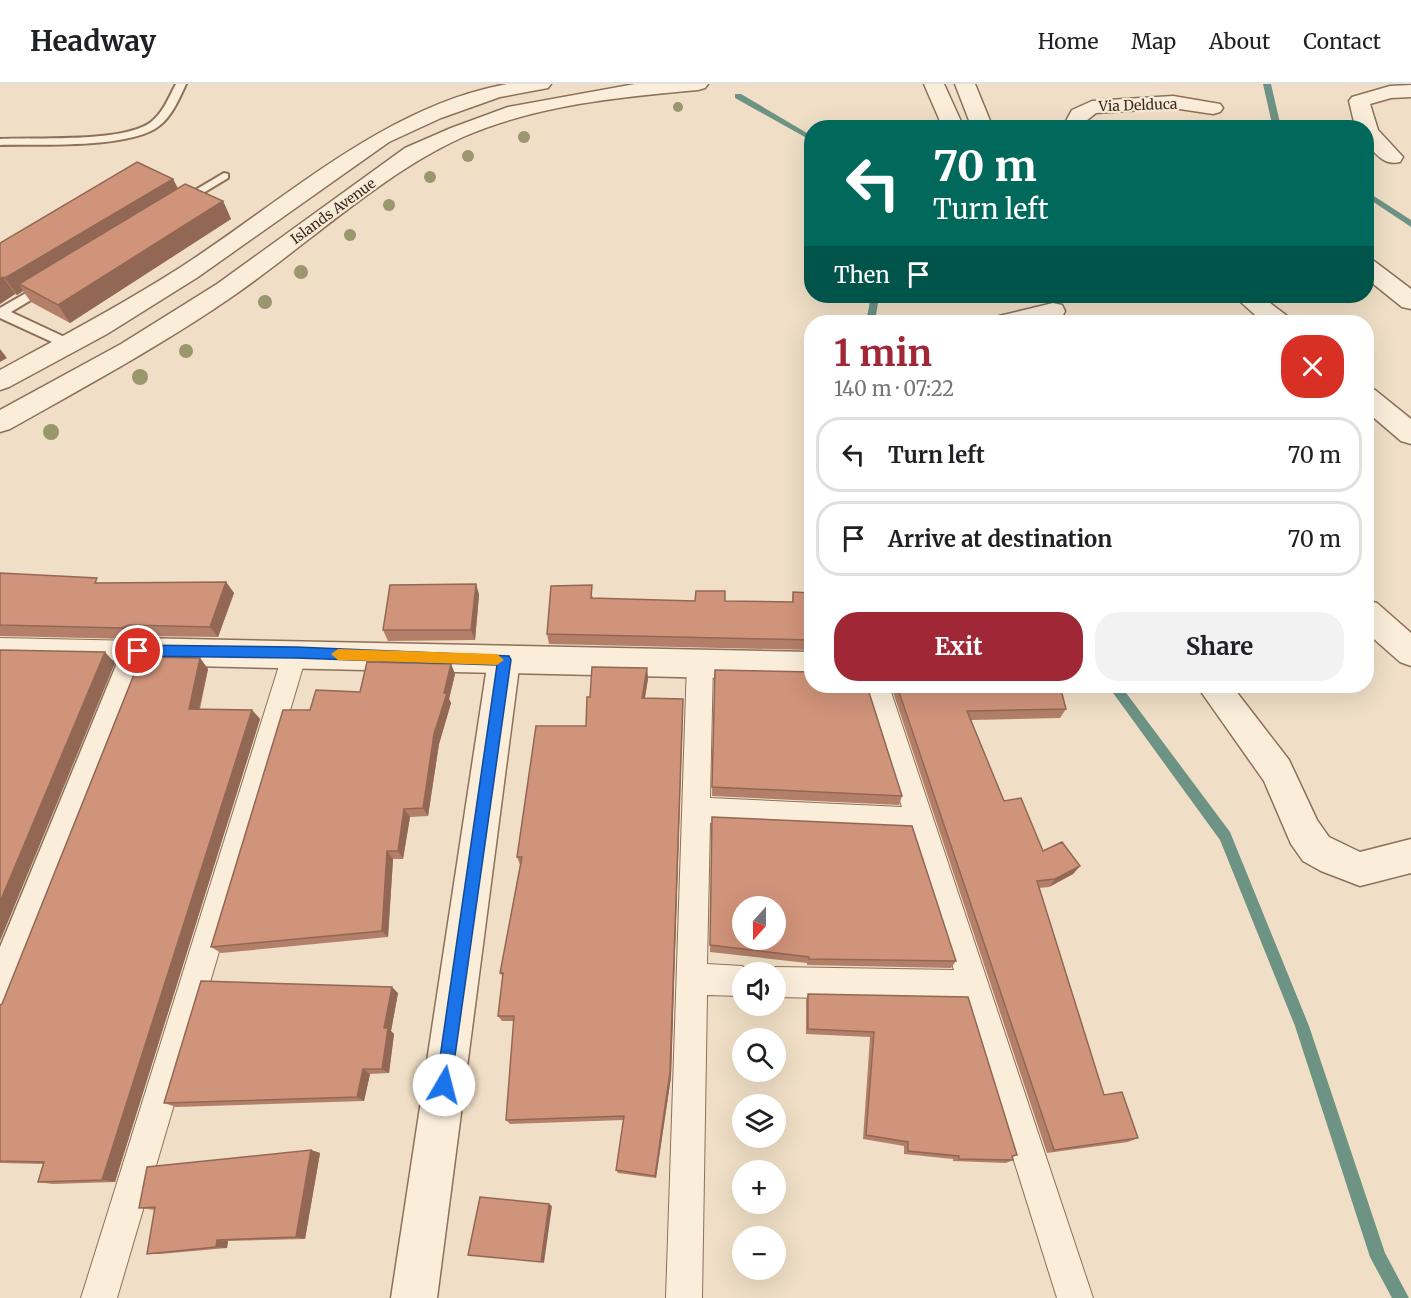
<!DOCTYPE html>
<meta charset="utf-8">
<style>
:root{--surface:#fff;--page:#f2f2f2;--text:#202124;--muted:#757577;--line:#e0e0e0;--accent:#9f2736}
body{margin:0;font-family:Merriweather,serif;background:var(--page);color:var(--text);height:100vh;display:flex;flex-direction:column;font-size:22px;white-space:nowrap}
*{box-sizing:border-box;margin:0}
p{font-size:20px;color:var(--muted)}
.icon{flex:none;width:33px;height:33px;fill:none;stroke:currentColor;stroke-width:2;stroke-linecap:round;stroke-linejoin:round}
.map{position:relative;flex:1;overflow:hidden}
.drawer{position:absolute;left:804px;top:231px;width:570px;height:378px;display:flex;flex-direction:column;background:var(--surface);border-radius:24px;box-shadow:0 6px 24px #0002}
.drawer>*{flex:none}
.banner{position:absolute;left:804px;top:36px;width:570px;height:183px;border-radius:24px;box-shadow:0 6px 24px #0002;background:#00695c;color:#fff;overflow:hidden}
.needle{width:39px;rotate:201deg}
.tools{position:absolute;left:732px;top:812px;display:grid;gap:12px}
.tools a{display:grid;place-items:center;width:54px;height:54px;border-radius:50%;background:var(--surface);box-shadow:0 6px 24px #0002;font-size:30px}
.pin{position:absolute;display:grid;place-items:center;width:51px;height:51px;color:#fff;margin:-26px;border:3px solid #fff;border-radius:50%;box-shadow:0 2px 6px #0007}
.me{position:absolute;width:66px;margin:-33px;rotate:8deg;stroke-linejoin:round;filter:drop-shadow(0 0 4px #0008)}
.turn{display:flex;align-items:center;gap:21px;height:126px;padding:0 30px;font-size:27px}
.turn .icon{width:78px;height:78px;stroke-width:2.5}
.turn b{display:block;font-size:42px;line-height:51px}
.then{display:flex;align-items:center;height:57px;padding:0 30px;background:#0003;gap:12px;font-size:22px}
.round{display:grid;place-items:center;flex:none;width:63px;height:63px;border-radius:24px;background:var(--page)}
.overview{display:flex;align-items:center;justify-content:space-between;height:102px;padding:0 30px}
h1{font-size:36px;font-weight:700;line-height:45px;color:var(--accent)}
.cta{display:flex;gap:12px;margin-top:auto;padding:12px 30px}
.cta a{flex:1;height:69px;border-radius:24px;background:var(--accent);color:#fff;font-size:24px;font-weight:700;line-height:69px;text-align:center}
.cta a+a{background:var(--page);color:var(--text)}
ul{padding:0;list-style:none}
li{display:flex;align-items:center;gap:18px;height:75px;margin:0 12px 9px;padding:0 18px;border:3px solid var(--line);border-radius:24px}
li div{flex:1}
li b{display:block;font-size:22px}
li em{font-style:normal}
header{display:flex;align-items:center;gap:36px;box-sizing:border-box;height:84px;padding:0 30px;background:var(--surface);border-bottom:2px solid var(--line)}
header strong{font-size:28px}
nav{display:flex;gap:33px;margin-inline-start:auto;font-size:21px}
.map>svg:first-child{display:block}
</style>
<header>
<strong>Headway</strong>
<nav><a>Home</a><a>Map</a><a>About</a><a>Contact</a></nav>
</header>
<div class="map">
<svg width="1411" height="1214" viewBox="0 0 1411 1214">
<rect width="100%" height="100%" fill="#f0dfc6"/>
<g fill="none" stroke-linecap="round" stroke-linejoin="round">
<path fill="#6d9385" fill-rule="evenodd" d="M 1263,0 L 1271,0 L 1280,39 L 1283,44 L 1275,44 L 1272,40 Z
M 735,10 L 741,10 L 812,52 L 812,57 L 735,14 Z
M 1366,107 L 1411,136 L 1411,143 L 1366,113 Z
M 871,212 L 879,212 L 875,238 L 866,238 Z
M 1108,602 L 1121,602 L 1230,748 L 1309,942 L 1385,1169 L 1409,1214 L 1392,1214 L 1370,1173 L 1295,942 L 1220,756 Z"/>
<g stroke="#8d705a" stroke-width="4">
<path id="service" d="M 176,0 L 186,0 C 179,15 172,32 159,42 C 130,65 38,60 0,61 L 0,55 C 36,53 123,59 151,38 C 163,29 169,13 176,0 Z
M 224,89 L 228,90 L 228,94 L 185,120 L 181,121 L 175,118 Z
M 47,197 L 51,198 L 51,204 L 11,228 L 73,257 L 74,260 L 73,263 L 63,263 L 0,234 L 0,224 Z"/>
</g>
<g stroke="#8d705a" stroke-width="2">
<path id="pedestrian" d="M 0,554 L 138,557 L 147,560 L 150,567 L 147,574 L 138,577 L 0,574 Z
M 295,559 L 304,562 L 307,569 L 117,1214 L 81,1214 L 283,569 L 286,562 Z
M 700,569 L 709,572 L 713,579 L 710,714 L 902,723 L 864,602 L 889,602 L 1093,1214 L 1057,1214 L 964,917 L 776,913 L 776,888 L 765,888 L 776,883 L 954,886 L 910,748 L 710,739 L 707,880 L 742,882 L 753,888 L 742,888 L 742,912 L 707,911 L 702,1214 L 666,1214 L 687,579 L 691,572 Z"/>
</g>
<g stroke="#8d705a" stroke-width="3">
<path id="minor" d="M 924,0 L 944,0 L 964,44 L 943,44 Z
M 955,0 L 975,0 L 993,44 L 972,44 Z
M 1411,1 L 1411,13 L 1391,14 L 1370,20 L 1378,46 L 1403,73 L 1400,78 C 1384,82 1376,70 1366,59 L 1366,44 L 1355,42 L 1349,17 L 1352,13 L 1390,2 Z
M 1173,12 L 1220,20 L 1223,24 L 1220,28 L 1213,30 L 1173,24 L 1096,29 L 1086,37 L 1089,44 L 1068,44 L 1066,37 L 1072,26 L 1092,17 Z
M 1366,175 L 1374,177 L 1411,205 L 1411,225 L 1402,223 L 1366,194 Z
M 1234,212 L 1261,212 L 1287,232 L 1291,238 L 1263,238 Z
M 1053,219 L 1062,221 L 1065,227 L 1062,233 L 1039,238 L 995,238 L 999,232 Z
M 1366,303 L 1375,306 L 1411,335 L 1411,360 L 1401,357 L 1366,327 Z
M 1366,516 L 1377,519 L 1411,549 L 1411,582 L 1400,578 L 1366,548 Z
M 138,554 L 812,568 L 812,596 L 149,581 L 14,925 L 0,931 L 0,863 L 122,567 L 127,558 Z
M 1197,602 L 1232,602 L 1289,676 L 1317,736 L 1329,753 L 1360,768 L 1411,755 L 1411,789 L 1360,802 L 1321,787 L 1303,777 L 1291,760 L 1264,697 Z"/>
</g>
<g stroke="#8d705a" stroke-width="3">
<path id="tertiary" d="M 507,0 L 551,0 L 548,4 L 500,13 L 441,34 L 389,58 L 198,193 L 107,250 L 9,303 L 0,306 L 0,286 C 61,253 123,220 181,183 C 283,117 385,22 507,0 Z
M 635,0 L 708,0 L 705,4 L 698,6 C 620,13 536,21 463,53 C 383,89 309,159 236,210 C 164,260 86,302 10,345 L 0,348 L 0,326 L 121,260 L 217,200 L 405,64 L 451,44 L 508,23 Z
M 504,563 L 515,567 L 520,576 L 437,1214 L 391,1214 L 488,576 L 493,567 Z"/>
</g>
<use href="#service" fill="#faedda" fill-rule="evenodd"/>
<use href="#pedestrian" fill="#faedda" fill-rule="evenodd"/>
<use href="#minor" fill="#faedda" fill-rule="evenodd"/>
<use href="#tertiary" fill="#faedda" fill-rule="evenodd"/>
</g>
<g fill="#9a966d">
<circle cx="678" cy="23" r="5"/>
<circle cx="524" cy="53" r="6"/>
<circle cx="468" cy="72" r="6"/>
<circle cx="430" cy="93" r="6"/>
<circle cx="389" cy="121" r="6"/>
<circle cx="350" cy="151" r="6"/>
<circle cx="301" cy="188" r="7"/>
<circle cx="265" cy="218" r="7"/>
<circle cx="186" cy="267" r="7"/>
<circle cx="140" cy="293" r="8"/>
<circle cx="51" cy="348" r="8"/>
</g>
<path fill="#b37f69" d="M 173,95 L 178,104 L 223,117 L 231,135 L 70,239 L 31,218 L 23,207 L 17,211 L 15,210 L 0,220 L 0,159 Z
M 0,489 L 101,499 L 226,498 L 234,509 L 218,553 L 138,552 L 130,555 L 0,552 Z
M 476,500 L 479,511 L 475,556 L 388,557 L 383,546 Z
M 793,508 L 812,509 L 812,566 L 549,560 L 547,550 L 593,512 L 593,514 L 695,517 L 725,517 L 792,518 Z
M 200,574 L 208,585 L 200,625 L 252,626 L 260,635 L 115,1098 L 53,1100 L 38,1098 L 44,1080 L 0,1079 L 0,921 L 2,920 Z
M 451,580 L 455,590 L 449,615 L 451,619 L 439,660 L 428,732 L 410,733 L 403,775 L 393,775 L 388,853 L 221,869 L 211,863 L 310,626 L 360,608 Z
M 647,584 L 648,595 L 645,614 L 683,615 L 683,625 L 671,993 L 656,1094 L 618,1089 L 616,1086 L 624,1036 L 510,1040 L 506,1036 L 514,937 L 502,937 L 498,932 L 503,893 L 500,889 L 520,781 L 517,773 L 586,642 Z
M 715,586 L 902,712 L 899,721 L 712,712 Z
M 891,602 L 1060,602 L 1066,625 L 1060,634 L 971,636 L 1004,717 L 1043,767 L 1080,782 L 1073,790 L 1049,803 L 1039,804 L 1104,1011 L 1138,1054 L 1128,1058 L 1047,1069 Z
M 712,733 L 956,877 L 951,884 L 807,881 L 807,879 L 710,868 Z
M 398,909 L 391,947 L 394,950 L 389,989 L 370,990 L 364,1017 L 176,1023 L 164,1019 Z
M 808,910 L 968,913 L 1017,1071 L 1013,1073 L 1013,1076 L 1006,1079 L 953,1077 L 953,1075 L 904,1070 L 904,1062 L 863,1055 L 870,953 L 806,950 L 806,916 Z
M 311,1066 L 320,1069 L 305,1155 L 228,1157 L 227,1164 L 160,1170 L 147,1170 L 155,1126 L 139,1124 Z"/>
<path fill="#926855" d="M 173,95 L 181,112 L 19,200 L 23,207 L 17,211 L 5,194 Z
M 223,117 L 231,135 L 70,239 L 58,221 Z
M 3,193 L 15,210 L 0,220 L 0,195 Z
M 0,265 L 7,274 L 0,278 Z
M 226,498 L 234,509 L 218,553 L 210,543 Z
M 476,500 L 479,511 L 475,556 L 471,546 Z
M 129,541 L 138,552 L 130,555 L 121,544 Z
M 105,568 L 115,579 L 0,857 L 0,818 Z
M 200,574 L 208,585 L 197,634 L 189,625 Z
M 451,580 L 455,590 L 449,615 L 451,619 L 439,660 L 428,732 L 423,724 L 434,650 Z
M 647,584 L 648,595 L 643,624 L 642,614 Z
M 683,615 L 671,993 L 656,1094 L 655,1092 Z
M 252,626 L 260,635 L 115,1098 L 102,1096 Z
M 404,725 L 410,733 L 403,775 L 398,767 Z
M 387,767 L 393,775 L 388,853 L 382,847 Z
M 1080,782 L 1073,790 L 1049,803 L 1055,795 Z
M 392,903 L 398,909 L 391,947 L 394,950 L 389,989 L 382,985 L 384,944 Z
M 363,985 L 370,990 L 364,1017 L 357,1013 Z
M 311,1066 L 320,1069 L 305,1155 L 296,1153 Z
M 549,1120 L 552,1122 L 544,1179 L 541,1178 Z
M 217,1156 L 228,1157 L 227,1164 L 216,1163 Z"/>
<path fill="#d0947a" stroke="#926855" stroke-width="1.5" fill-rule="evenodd" d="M 137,78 L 173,95 L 5,194 L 3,193 L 0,195 L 0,159 Z
M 185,100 L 223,117 L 58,221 L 19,200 Z
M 0,489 L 97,494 L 95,499 L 226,498 L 210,543 L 129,541 L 121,544 L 0,541 Z
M 476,500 L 471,546 L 383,546 L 390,501 Z
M 592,501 L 591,514 L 695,517 L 696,507 L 725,507 L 725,517 L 793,518 L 793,508 L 812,509 L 812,556 L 547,550 L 551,502 Z
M 0,566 L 105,568 L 0,818 Z
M 141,573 L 200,574 L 189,625 L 252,626 L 102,1096 L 38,1098 L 44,1078 L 0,1077 L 0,921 L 2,920 Z
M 367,578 L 451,580 L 444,609 L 447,609 L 434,650 L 423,724 L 404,725 L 398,767 L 387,767 L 382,847 L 211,863 L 283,626 L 310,626 L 316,606 L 360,608 Z
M 592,583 L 647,584 L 642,614 L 683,615 L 670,988 L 655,1092 L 616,1086 L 624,1032 L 506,1036 L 514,932 L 498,932 L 503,889 L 500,889 L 522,773 L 517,773 L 536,642 L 586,642 L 587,613 L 590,613 Z
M 715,586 L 812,588 L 812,602 L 867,602 L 902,712 L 712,703 Z
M 897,602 L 1060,602 L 1066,625 L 967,627 L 1004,717 L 1021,714 L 1043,767 L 1062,758 L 1080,782 L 1055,795 L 1037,797 L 1104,1011 L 1122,1008 L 1138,1054 L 1054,1066 Z
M 712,733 L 912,742 L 956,877 L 809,875 L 809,873 L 710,861 ZM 742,822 L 776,822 L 776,855 L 742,855 Z
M 201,897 L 392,903 L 384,944 L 388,944 L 382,985 L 363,985 L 357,1013 L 164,1019 Z
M 808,910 L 968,913 L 1017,1071 L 1012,1072 L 1013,1076 L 959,1075 L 959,1072 L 908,1067 L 908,1058 L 866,1051 L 874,948 L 808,945 Z
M 311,1066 L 296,1153 L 217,1156 L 216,1163 L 147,1170 L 155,1123 L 139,1124 L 147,1083 Z
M 480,1113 L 549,1120 L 541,1178 L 468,1171 Z"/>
<path fill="#1a73e8" stroke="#114b97" stroke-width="1.5" d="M 138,561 L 296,563 L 509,572 L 511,576 L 450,1007 L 444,1010 L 438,1007 L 436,1001 L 497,581 L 296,574 L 138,572 L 131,567 Z"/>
<path fill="#f59e0b" d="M 338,565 L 497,570 L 504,576 L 497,581 L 338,576 L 331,570 Z"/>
<g text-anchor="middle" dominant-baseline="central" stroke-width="4.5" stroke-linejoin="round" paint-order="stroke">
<g font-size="14" fill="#3d2a1f" stroke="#f7ead6">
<text transform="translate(1138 21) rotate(-2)">Via Delduca</text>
<text transform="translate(333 127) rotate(-36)">Islands Avenue</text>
</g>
</g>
</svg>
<div class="tools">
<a><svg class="needle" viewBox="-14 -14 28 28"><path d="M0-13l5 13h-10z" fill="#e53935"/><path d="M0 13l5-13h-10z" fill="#757577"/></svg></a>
<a><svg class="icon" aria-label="sound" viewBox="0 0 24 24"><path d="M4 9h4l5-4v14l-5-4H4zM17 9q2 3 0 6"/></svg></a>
<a><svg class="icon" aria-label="search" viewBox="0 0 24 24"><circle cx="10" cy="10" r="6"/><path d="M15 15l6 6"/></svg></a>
<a><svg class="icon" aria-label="layers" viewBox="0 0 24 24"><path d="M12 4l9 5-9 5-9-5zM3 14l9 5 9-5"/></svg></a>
<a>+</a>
<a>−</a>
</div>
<div class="pin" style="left:138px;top:567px;background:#d93025"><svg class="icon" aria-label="arrive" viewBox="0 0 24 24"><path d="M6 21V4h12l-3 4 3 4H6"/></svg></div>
<svg class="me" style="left:444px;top:1001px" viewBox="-20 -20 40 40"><circle r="19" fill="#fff"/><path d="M0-13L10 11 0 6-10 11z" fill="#1a73e8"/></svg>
<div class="banner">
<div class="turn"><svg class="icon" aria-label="left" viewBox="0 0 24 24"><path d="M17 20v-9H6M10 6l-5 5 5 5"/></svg><div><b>70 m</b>Turn left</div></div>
<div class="then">Then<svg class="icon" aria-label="arrive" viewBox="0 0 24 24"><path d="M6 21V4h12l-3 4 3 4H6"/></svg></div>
</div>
<section class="drawer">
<div class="overview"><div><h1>1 min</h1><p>140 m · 07:22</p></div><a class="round" style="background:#d93025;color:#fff"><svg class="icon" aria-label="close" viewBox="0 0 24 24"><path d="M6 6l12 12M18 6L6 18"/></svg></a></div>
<ul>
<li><svg class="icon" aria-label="left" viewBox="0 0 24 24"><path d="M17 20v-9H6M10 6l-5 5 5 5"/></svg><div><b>Turn left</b></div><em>70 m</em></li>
<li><svg class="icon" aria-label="arrive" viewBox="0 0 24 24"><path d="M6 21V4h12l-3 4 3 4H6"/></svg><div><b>Arrive at destination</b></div><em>70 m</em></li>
</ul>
<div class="cta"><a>Exit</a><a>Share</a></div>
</section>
</div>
